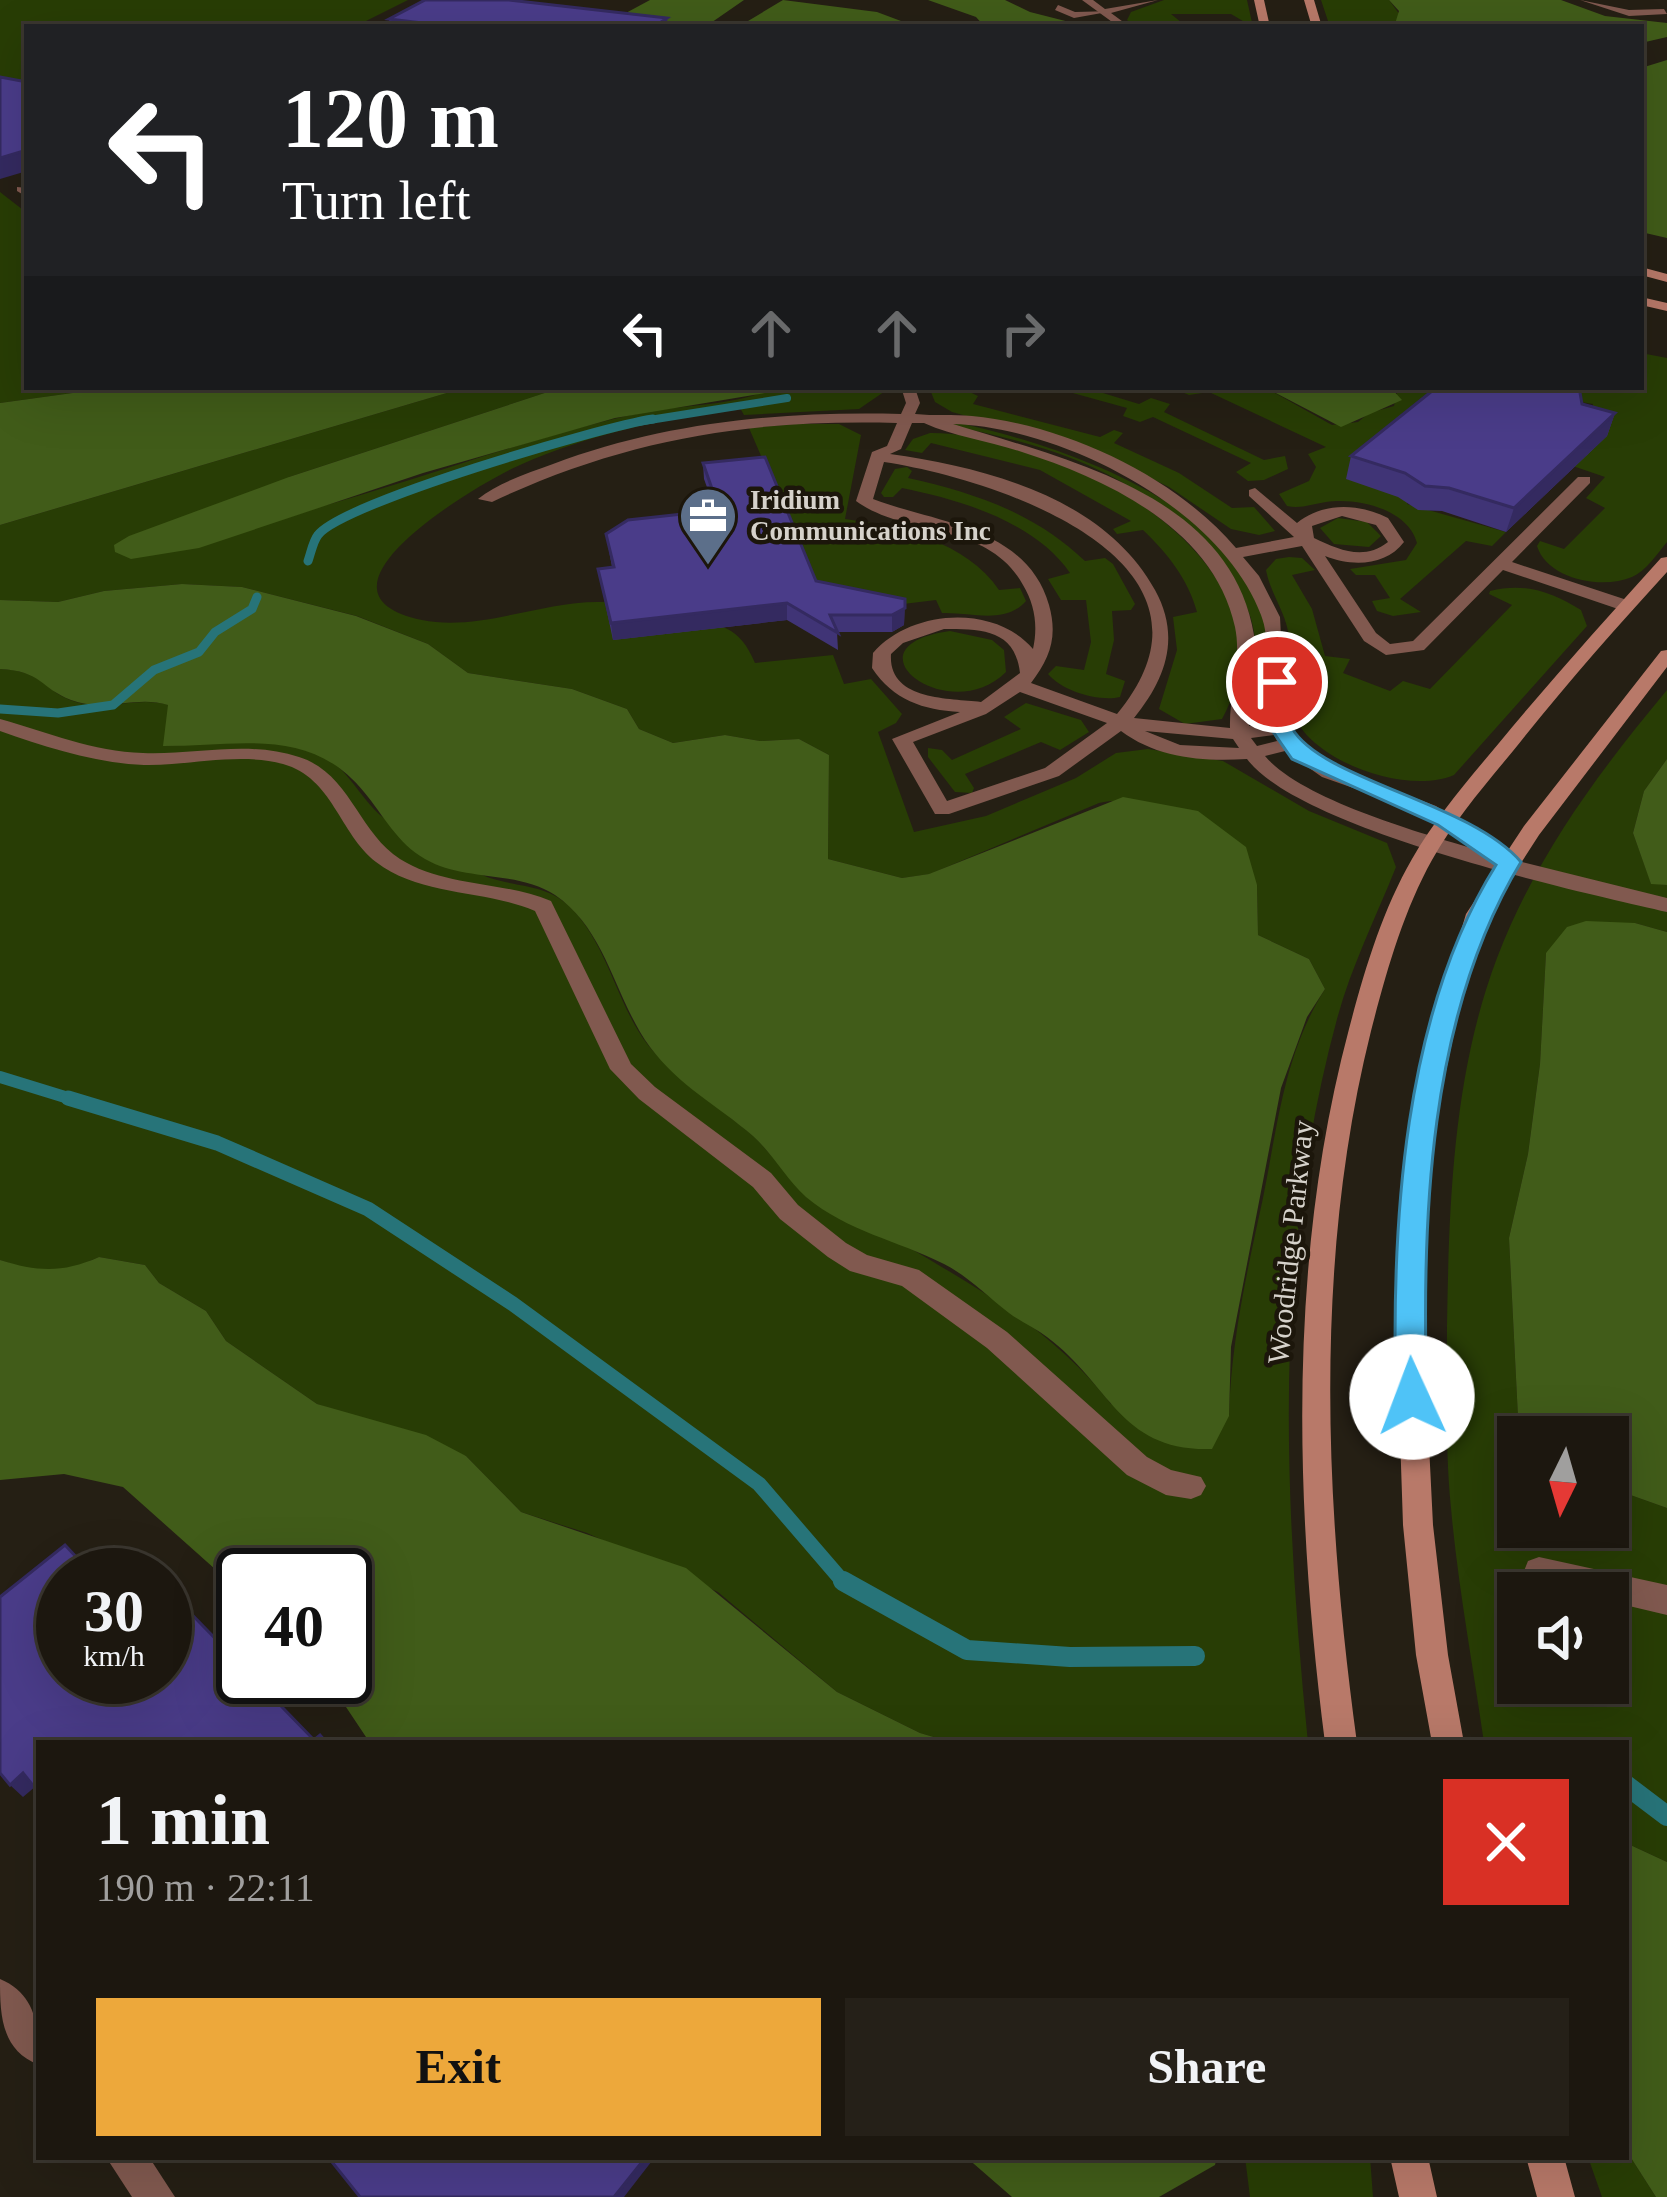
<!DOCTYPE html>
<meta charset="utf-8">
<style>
:root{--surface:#1c170f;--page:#252018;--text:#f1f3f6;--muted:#a09f9e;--line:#3a362f;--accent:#eda83b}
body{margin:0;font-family:Georgia,serif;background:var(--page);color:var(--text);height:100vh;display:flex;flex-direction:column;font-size:45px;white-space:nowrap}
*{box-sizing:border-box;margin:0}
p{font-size:39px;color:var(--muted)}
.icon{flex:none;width:66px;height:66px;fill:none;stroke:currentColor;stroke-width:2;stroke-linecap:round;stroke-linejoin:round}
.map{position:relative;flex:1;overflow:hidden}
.drawer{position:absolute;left:36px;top:1740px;width:1593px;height:420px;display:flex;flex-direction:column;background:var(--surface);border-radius:0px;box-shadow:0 12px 48px #0002,0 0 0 3px var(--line)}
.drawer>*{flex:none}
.guide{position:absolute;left:24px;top:24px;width:1620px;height:366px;border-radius:0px;box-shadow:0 12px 48px #0002,0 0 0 3px var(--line);background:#202124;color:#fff;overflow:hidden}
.needle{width:78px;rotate:185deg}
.controls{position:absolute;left:1497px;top:1416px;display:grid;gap:24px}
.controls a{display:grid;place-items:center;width:132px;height:132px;border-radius:0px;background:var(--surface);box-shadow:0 12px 48px #0002,0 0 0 3px var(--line);font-size:60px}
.speed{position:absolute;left:36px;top:1548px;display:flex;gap:24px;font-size:60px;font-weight:700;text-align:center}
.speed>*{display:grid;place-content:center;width:156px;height:156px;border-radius:50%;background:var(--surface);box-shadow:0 12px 48px #0002,0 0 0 3px var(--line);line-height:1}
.speed small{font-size:30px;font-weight:400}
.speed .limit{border:6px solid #111;border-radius:18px;background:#fff;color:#111}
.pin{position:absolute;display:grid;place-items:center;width:102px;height:102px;color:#fff;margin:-51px;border:6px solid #fff;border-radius:50%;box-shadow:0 3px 12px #0007}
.me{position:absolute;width:132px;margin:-66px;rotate:358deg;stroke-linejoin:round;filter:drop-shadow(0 0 9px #0008)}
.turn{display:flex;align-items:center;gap:42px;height:252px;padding:0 60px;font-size:54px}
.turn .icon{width:156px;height:156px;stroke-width:2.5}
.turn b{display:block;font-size:84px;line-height:102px}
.lanes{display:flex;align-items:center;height:114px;padding:0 60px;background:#0003;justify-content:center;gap:60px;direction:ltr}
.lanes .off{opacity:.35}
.round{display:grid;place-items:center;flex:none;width:126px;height:126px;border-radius:0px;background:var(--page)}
.head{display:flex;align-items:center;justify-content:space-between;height:204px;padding:0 60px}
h1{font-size:72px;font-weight:600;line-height:90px}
.primary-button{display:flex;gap:24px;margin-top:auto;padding:24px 60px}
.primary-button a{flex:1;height:138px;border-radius:0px;background:var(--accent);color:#111;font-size:48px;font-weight:600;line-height:138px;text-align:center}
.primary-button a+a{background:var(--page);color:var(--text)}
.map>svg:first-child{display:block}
</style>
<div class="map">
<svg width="1667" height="2197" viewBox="0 0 1667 2197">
<rect width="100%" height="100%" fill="#251f14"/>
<path fill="#283d05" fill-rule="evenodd" d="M 0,0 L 408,0 L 354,27 L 27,27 L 27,133 L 0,161 Z
M 1164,0 L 1247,0 L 1253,27 L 1231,14 L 1171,14 L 1187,27 L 1136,27 L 1127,20 L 1131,12 Z
M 1321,0 L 1389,0 L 1400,15 L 1394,27 L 1330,27 Z
M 0,192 L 27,213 L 27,387 L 116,387 L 0,403 Z
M 1641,353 L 1667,358 L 1667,542 C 1657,554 1646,571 1632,577 C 1602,590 1547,579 1537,546 L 1540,541 L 1564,549 L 1605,508 L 1586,498 L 1605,477 L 1567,464 L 1593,411 L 1593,404 L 1581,402 L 1579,388 L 1641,387 Z
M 467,387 L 563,387 L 289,477 L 281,517 C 404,487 521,438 645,412 C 673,406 753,404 770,387 L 891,387 L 859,409 L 744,415 L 740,408 C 665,418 590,434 520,465 C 477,484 293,593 422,620 C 480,632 544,600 603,602 C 630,603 658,613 684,618 C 721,625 739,625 755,663 L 833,655 L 844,684 L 871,679 L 902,714 L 896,723 L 878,732 L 914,832 L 986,816 L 1076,778 L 1116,753 L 1148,749 L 1223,761 L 1309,811 L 1387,843 L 1396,867 C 1376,917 1351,967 1337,1019 C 1272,1257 1284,1500 1308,1743 L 954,1743 L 920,1733 L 837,1692 L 718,1592 L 587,1533 L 521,1512 L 466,1456 L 317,1404 L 226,1341 L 206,1311 L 159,1283 L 145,1265 L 99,1257 L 69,1270 L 33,1271 L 0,1260 L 0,669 C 46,671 43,692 76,702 C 108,711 138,696 169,705 L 164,746 C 209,745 265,736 309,749 C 347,760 360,803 388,821 C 416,840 450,862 482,875 C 515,889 546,881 573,910 C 609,949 618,1007 648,1045 C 677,1080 716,1105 751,1134 C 760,1141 767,1152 776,1160 C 885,1249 1023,1290 1111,1404 L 1229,1416 C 1231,1341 1247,1272 1263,1198 C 1278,1124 1284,1054 1325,989 L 1309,959 L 1258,935 L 1257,885 C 1211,849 1162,788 1099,803 L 930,874 L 902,878 L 828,859 L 829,755 L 799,739 L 760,741 L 725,735 L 673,743 L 639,729 L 627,709 L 572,689 L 468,673 L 428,644 L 357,616 L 242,587 L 182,584 L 104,591 L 58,602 L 0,600 L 0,525 Z
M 929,387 L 959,387 L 978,396 L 973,404 L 1100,437 L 1114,430 L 1123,433 L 1114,443 L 1179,473 L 1232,508 L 1254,507 L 1275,531 L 1259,535 L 1231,529 L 1169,487 L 1097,452 L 952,412 L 935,402 Z
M 1051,387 L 1083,387 L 1139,404 L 1151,398 L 1170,404 L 1164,412 L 1264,460 L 1285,456 L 1288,469 L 1264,480 L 1248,481 L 1236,472 L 1251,463 L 1153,417 L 1140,422 L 1123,416 L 1127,408 Z
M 1170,387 L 1264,387 L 1332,425 L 1358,422 L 1369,413 L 1394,406 L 1397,393 L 1390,387 L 1445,387 L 1407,504 L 1506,532 L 1492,546 L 1466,541 L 1400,599 L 1421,612 L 1393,616 L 1377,611 L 1372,601 L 1390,598 L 1375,575 L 1356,575 L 1350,569 L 1406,560 L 1417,543 C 1408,509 1357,497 1326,502 C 1312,504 1301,509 1287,506 L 1279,494 L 1309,481 L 1316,467 L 1308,454 L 1326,447 L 1209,392 L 1189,395 Z
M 950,421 C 1078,448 1317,529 1262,706 L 1252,708 L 1248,702 C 1269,620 1245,588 1186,535 C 1168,520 1150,500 1130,487 C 1076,453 1009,437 947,425 Z
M 795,424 L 839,424 L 861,435 L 845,519 C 899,526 967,542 999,590 L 1020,588 L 1026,601 C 1005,625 971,612 942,613 L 936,600 L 846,611 L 823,600 L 749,428 Z
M 930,433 C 1059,432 1308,560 1222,719 L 1185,724 L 1159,709 L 1177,650 L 1173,617 L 1197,612 C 1188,579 1168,554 1143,530 L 1117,534 L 1113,529 L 1131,521 L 1040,470 L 931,443 L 922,453 L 905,450 L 913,439 Z
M 907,467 L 912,471 L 908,478 C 975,493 1035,513 1085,561 L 1105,558 L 1113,564 L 1135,604 L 1131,610 L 1112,611 L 1114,640 L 1106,674 L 1125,681 L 1120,697 C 1099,702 1062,691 1048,674 L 1056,666 L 1084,670 L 1091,642 L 1086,600 L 1061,600 L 1048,579 L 1070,573 C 1035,522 961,500 902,488 L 893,497 L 884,497 L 881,493 L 895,469 Z
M 1338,518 L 1367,522 L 1381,536 L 1369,547 L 1334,544 L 1320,528 Z
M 1289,557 L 1302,558 L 1315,570 L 1292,575 L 1312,609 L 1325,656 L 1350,659 L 1343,673 L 1390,691 L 1403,681 L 1430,689 L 1512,605 L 1489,594 L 1490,591 C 1525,582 1551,592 1581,610 L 1587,626 L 1454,775 C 1408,795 1313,763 1293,714 C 1282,688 1294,658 1288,631 C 1284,610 1270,592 1266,570 L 1276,559 Z
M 950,631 L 992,640 L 1004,650 L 1006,672 C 949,729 840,646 950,631 Z
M 1667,690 L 1667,759 L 1644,791 L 1633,833 L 1651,883 L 1667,885 L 1667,932 L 1635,923 L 1546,953 L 1540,1064 L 1528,1154 L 1509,1238 L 1519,1437 L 1518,1527 L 1608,1527 L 1608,1487 L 1667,1508 L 1667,1862 L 1626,1843 L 1626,1743 L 1484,1743 C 1473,1665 1458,1587 1451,1508 C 1445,1448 1447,1386 1447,1326 C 1449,1203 1453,1074 1497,958 C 1536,856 1598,773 1667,690 ZM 1518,1593 L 1608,1593 L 1608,1683 L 1518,1683 Z
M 1026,703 L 1081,720 L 1089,732 L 1060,750 L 1041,742 L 965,774 L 974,788 L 972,793 L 955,792 L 928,757 L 928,748 L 942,750 L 952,760 L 1021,729 L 1004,717 Z
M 1626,2150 L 1656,2197 L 1602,2197 L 1588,2157 L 1626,2157 Z
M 1245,2157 L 1370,2157 L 1373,2197 L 1250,2197 Z"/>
<path fill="#415c19" d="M 650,0 L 744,0 L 705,27 L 633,21 L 624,14 Z
M 783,0 L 877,12 L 917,27 L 738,27 Z
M 928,0 L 1005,0 L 1030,12 L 1089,27 L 985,27 L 976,17 Z
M 1389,0 L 1561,0 L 1605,16 L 1667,23 L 1667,37 L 1641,43 L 1641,27 L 1394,27 L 1399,11 Z
M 1667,60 L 1667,238 L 1641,232 L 1641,68 Z
M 116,387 L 467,387 L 0,525 L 0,403 Z
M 563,387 L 770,387 L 765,393 L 615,418 L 423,473 L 199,548 L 131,559 L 115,552 L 114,545 L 129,536 L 289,477 Z
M 1264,387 L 1390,387 L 1402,400 L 1341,427 Z
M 182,584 L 242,587 L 356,616 L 428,644 L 468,673 L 572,689 L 627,709 L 639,729 L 673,743 L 725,735 L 760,741 L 799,739 L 829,755 L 828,859 L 902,878 L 929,874 L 1123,797 L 1198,811 L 1246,847 L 1257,885 L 1258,935 L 1309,959 L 1325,989 L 1307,1017 L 1281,1088 L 1231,1347 L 1229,1416 L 1212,1449 C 1120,1452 1111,1385 1047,1337 C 1035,1328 1021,1322 1009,1313 C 987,1296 969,1277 944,1264 C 897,1240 848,1232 806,1197 C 786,1179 773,1154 753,1136 C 717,1105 679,1086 650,1047 C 615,1000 607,930 555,895 C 517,870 465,882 425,859 C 397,843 384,816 364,792 C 311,726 238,746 163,746 L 168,705 C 136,695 104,713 71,700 C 40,688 42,671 0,669 L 0,600 L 58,602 L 104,591 Z
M 1667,759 L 1667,885 L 1651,884 L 1633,833 L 1644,791 Z
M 1586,921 L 1635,923 L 1667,932 L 1667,1508 L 1608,1487 L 1608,1437 L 1519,1437 L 1509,1238 L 1528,1154 L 1540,1064 L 1546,953 L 1567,927 Z
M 99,1257 L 145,1265 L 159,1283 L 206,1311 L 226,1341 L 317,1404 L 426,1435 L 466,1456 L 521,1512 L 686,1568 L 837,1692 L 920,1733 L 954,1743 L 370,1743 L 326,1677 L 345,1677 L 345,1575 L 243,1575 L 243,1594 L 123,1487 L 64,1474 L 0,1480 L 0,1260 C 38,1272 63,1273 99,1257 Z
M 1626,1843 L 1667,1862 L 1667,2197 L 1656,2197 L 1626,2150 Z
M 966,2157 L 1217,2157 L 1215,2165 L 1159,2197 L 1012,2197 Z"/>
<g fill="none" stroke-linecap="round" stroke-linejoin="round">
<path stroke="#277479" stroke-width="8" d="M 637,422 L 787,398"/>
<path stroke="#277479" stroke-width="9" d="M 308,561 C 311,553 313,541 318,535 C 342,503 604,426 653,419
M 0,709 L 58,713 L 113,705 L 154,670 L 199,652 L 215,632 L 252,609 L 257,597"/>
<path stroke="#277479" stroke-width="12" d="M 0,1077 L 78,1101"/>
<path stroke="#277479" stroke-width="15" d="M 68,1098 L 217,1143 L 368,1209 L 513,1304 L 759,1484 L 845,1584"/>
<path stroke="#277479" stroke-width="20" d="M 843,1581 L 967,1650 L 1070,1657 L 1195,1656
M 1626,1785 L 1667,1816"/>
<path fill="#81594f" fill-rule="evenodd" d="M 1058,5 L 1075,12 L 1113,11 L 1074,18 L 1055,10 Z
M 901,387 L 915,388 L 920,403 L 915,414 C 934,416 953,414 972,416 C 1065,425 1175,476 1236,548 L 1294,537 L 1249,496 L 1249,490 L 1255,488 L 1297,523 C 1323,502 1358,503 1388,518 L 1404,542 C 1386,566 1352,567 1325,556 L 1376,633 L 1390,644 L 1413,641 L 1578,477 L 1590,477 L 1590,483 L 1512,562 L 1633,602 L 1633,610 L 1621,610 L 1503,570 L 1424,650 L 1386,655 L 1364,641 L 1302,546 L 1243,557 L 1259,576 L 1280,617 L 1285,714 L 1295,739 L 1305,750 L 1336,768 L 1436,806 L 1518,861 L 1667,898 L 1667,912 C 1575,891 1300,830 1247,759 C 1203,762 1157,758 1121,731 L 1059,776 L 949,814 L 935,814 L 892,739 L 960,712 C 923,710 893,700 872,668 L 873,653 C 911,609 995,604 1033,649 C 1038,626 1035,605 1023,585 C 988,521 907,538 856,501 L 872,452 L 887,446 L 897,423 C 750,419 625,439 492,502 L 478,499 C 498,483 528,473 553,464 C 665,422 782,411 901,414 L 906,403 ZM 912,423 L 924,423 C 955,437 989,441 1022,452 C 1107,479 1214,529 1235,627 C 1242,661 1229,694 1230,728 L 1134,718 C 1166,679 1181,637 1155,590 C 1104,498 988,468 890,454 L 901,449 ZM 953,424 C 1062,427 1221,508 1261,615 C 1274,649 1260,689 1269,724 L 1249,726 C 1248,695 1259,666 1254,635 C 1231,494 1065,459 953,424 ZM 884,462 C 997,479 1244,561 1117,714 L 1031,683 C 1050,658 1058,637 1049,605 C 1027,527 936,523 873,499 ZM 1342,516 L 1376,525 L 1388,542 C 1364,561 1339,550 1314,538 L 1312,526 ZM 944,629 C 981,629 1015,629 1020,673 L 981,702 C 949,698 888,701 891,654 L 903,643 ZM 1020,692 L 1107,723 L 1045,768 L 947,801 L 913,742 L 986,714 ZM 1145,731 L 1233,739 L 1239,748 L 1180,745 ZM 1274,735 L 1277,741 L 1257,746 L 1251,738 ZM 1285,751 L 1322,777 L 1410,808 L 1475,849 C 1420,833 1301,799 1265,756 Z
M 0,719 C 48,732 93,752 143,753 C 195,755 248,740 299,757 C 350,773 358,832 400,859 C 444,887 503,881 551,901 L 631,1064 L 655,1087 L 771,1173 L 798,1205 L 846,1243 L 867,1255 L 919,1270 L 1007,1332 L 1147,1457 L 1171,1470 L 1201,1477 L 1206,1486 L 1201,1495 L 1191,1499 L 1166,1495 L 1127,1475 L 987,1348 L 902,1286 L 850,1271 L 828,1257 L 780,1219 L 753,1187 L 639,1099 L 610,1069 L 535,911 C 484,889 422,897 376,862 C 339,833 333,778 283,764 C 238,752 189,766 144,765 C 94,763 46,747 0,731 Z
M 1539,1557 L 1667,1585 L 1667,1615 L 1608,1601 L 1608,1593 L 1573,1593 L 1528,1581 L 1524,1571 L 1528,1561 Z"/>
<path fill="#81594f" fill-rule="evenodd" d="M 1082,0 L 1093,0 L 1105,9 L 1158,0 L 1111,13 L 1130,27 L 1119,27 Z
M 1580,0 L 1629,10 L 1664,9 L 1667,14 L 1629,16 Z
M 17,187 L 27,188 L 27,197 L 17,191 Z
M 0,1979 C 38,1995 39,2030 39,2065 C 1,2050 0,2015 0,1979 Z
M 106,2157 L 149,2157 L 175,2197 L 132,2197 Z"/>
<path fill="#b87969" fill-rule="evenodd" d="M 1254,0 L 1264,0 L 1270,27 L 1260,27 Z
M 1304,0 L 1314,0 L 1322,27 L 1312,27 Z
M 1641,267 L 1667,274 L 1667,282 L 1641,275 Z
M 1641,297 L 1667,303 L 1667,311 L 1641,305 Z
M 1667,557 L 1667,572 C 1614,630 1562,689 1513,751 C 1484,786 1454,821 1432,860 C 1403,912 1386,973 1371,1031 C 1313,1263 1325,1508 1357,1743 L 1325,1743 C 1295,1506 1287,1262 1349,1029 C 1364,972 1382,911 1412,859 C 1436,817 1468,780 1499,743 C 1551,680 1606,619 1661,558 Z
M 1667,650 L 1667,667 L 1539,835 L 1488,914 L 1458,1014 L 1430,1147 L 1421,1285 L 1433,1525 L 1448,1655 L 1464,1743 L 1432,1743 L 1416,1655 L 1403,1525 L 1395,1285 L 1406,1147 L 1436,1014 L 1466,914 L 1524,826 L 1661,651 Z
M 1390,2157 L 1428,2157 L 1437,2197 L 1399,2197 Z
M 1526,2157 L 1564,2157 L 1575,2197 L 1537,2197 Z"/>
</g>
<path fill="#403476" d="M 389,19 L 668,27 L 390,27 Z
M 1582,404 L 1615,413 L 1607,436 L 1506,532 L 1442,511 L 1418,510 L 1398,497 L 1346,479 L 1351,456 Z
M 703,463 L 816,581 L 905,599 L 904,625 L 892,632 L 837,632 L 838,650 L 787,620 L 613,640 L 598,569 L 612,567 L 606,534 L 690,513 L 690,506 L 713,504 L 704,479 Z"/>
<path fill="#342a60" d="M 667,18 L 668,27 L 654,27 Z
M 27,150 L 27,171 L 0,179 L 0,158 Z
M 1615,413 L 1607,436 L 1506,532 L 1514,508 Z
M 905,599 L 904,625 L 892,632 L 892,615 Z
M 787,603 L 787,620 L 613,640 L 611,623 Z
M 23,1773 L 36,1786 L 23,1797 L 10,1785 Z
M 646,2157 L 655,2157 L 624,2197 L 614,2197 Z"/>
<path fill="#4a3c89" stroke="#342a60" stroke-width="3" d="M 425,0 L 509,0 L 667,18 L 654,27 L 456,27 L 389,19 Z
M 0,77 L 27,82 L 27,150 L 0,158 Z
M 1437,387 L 1579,387 L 1582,404 L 1615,413 L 1514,508 L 1449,488 L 1425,486 L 1405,473 L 1351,456 Z
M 765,457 L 816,581 L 905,599 L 905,608 L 892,615 L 830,615 L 838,633 L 787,603 L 611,623 L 598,569 L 614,567 L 606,534 L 628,520 L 692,513 L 690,506 L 717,503 L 703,463 Z
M 65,1545 L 93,1575 L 63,1575 L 63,1677 L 165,1677 L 165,1587 L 243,1667 L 243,1677 L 253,1677 L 314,1740 L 320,1735 L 327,1743 L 39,1743 L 39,1793 L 23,1773 L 10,1785 L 0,1773 L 0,1597 Z
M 328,2157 L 646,2157 L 614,2197 L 360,2197 Z"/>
<path fill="#4fc3f7" stroke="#337fa1" stroke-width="3" d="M 1277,676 L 1287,682 C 1288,697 1285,716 1292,728 C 1321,780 1470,802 1521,862 C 1428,1015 1421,1222 1427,1397 L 1423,1407 L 1412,1411 L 1400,1407 L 1396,1397 C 1391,1225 1403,1014 1496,865 L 1438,825 L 1292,759 L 1267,723 L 1266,682 Z"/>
<defs>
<g id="office-pin" transform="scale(3)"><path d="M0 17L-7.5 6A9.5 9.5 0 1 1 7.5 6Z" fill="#5c6f8a" stroke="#1c160b"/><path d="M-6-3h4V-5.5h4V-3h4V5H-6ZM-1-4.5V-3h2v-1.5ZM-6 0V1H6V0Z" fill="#fff"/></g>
</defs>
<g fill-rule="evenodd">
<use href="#office-pin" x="708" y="516"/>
</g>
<g text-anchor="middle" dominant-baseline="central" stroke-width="9" stroke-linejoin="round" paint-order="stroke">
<g font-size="27" font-weight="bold" fill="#d6d2cb" stroke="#1c160b" text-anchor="start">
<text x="750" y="500">Iridium<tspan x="750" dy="31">Communications Inc</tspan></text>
</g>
<g font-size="30" fill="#d6d2cb" stroke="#1c160b">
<text transform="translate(1290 1242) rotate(-84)">Woodridge Parkway</text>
</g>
</g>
</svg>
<div class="controls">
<a><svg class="needle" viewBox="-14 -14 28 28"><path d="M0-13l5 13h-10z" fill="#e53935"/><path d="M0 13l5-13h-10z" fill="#a09f9e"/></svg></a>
<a><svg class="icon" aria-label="sound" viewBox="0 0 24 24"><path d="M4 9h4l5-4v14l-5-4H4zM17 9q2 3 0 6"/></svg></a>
</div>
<div class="speed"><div>30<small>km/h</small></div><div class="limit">40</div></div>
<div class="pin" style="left:1277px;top:682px;background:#d93025"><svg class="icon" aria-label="arrive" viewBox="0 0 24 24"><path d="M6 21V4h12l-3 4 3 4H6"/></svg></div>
<svg class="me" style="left:1412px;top:1397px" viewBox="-20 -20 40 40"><circle r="19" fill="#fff"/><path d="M0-13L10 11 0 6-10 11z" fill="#4fc3f7"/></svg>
<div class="guide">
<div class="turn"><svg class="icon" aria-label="left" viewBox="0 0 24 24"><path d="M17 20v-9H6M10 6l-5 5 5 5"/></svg><div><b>120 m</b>Turn left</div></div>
<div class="lanes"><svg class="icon" aria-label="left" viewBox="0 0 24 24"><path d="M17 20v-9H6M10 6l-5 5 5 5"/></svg><svg class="icon off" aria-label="ahead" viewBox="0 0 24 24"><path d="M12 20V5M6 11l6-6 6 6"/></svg><svg class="icon off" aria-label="ahead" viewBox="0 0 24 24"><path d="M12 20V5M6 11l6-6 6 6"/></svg><svg class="icon off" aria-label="right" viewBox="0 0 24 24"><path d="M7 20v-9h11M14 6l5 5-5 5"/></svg></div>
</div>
<section class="drawer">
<div class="head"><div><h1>1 min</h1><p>190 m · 22:11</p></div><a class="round" style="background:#d93025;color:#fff"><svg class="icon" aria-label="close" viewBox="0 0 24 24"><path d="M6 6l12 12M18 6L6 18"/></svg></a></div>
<div class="primary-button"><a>Exit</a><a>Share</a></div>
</section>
</div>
